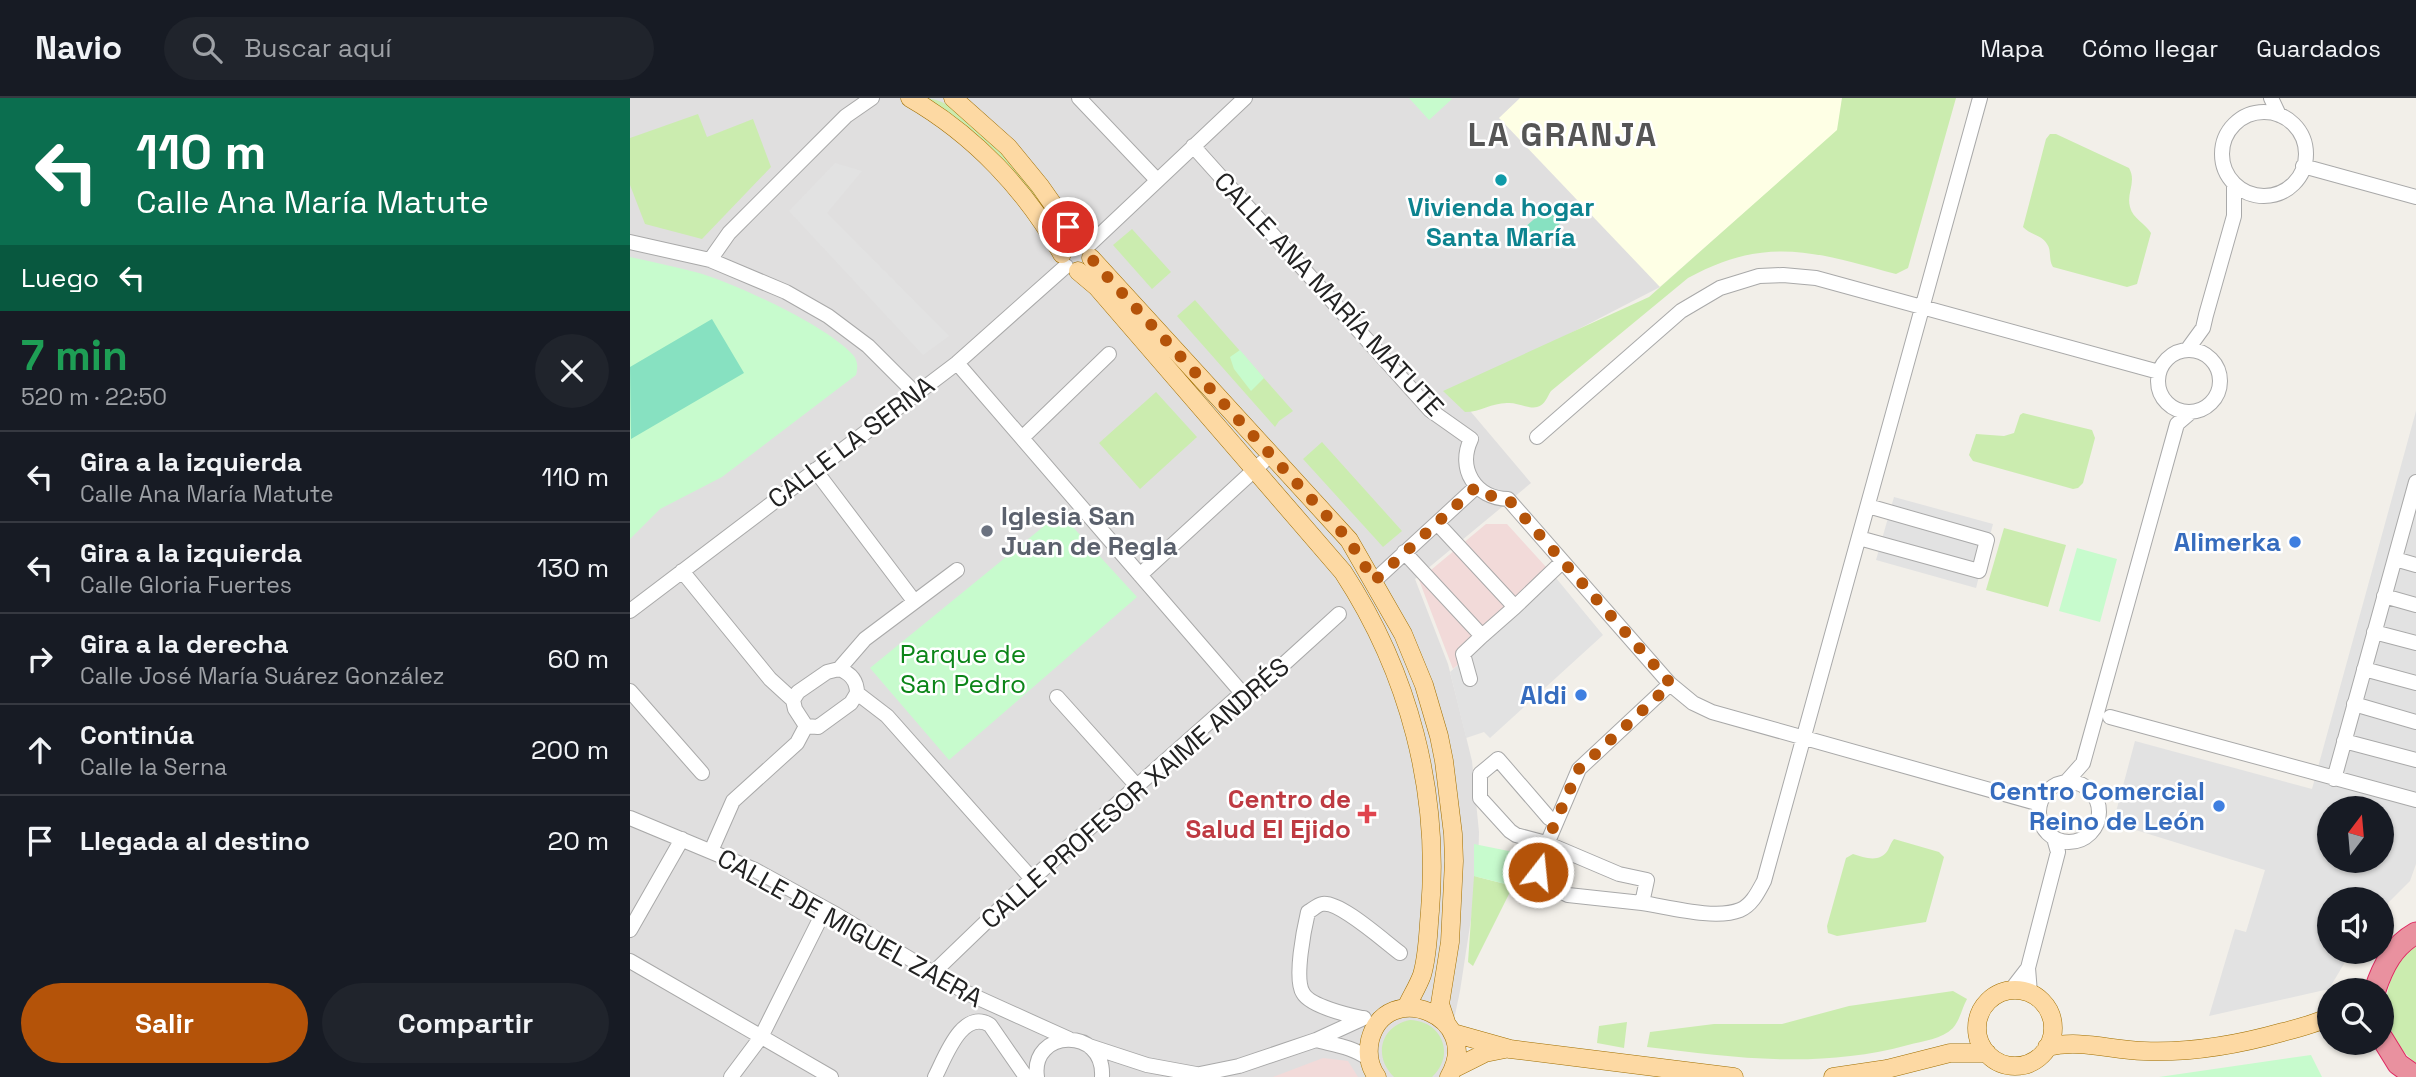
<!DOCTYPE html>
<html lang="es">
<meta charset="utf-8">
<style>
:root{--surface:#171b24;--page:#20242c;--text:#f1f3f6;--muted:#9ea1a6;--line:#363941;--accent:#b45309}
body{margin:0;font-family:"Space Grotesk",sans-serif;background:var(--page);color:var(--text);height:100vh;display:flex;flex-direction:column;font-size:26px;white-space:nowrap}
*{box-sizing:border-box;margin:0}
p{font-size:23px;color:var(--muted)}
.icon{flex:none;width:38px;height:38px;fill:none;stroke:currentColor;stroke-width:2;stroke-linecap:round;stroke-linejoin:round}
.map{position:relative;flex:1;overflow:hidden}
.drawer{display:flex;flex-direction:column;background:var(--surface);width:630px}
.drawer>*{flex:none}
.banner{background:#0b6e4f;color:#fff;overflow:hidden}
.needle{width:46px;rotate:16deg}
.fabs{position:absolute;left:1687px;top:698px;display:grid;gap:14px}
.fabs a{display:grid;place-items:center;width:77px;height:77px;border-radius:50%;background:var(--surface);box-shadow:0 2px 5px #0004;font-size:35px}
.pin{position:absolute;display:grid;place-items:center;width:60px;height:60px;color:#fff;margin:-30px;border:4px solid #fff;border-radius:50%;box-shadow:0 2px 7px #0007}
.me{position:absolute;width:77px;margin:-38px;rotate:16deg;stroke-linejoin:round;filter:drop-shadow(0 0 5px #0008)}
.turn{display:flex;align-items:center;gap:24px;height:147px;padding:0 21px;font-size:32px}
.turn .icon{width:91px;height:91px;stroke-width:2.5}
.turn b{display:block;font-size:49px;line-height:60px}
.then{display:flex;align-items:center;height:66px;padding:0 21px;background:#0003;gap:14px;font-size:26px}
.round{display:grid;place-items:center;flex:none;width:74px;height:74px;border-radius:37px;background:var(--page)}
.headline{display:flex;align-items:center;justify-content:space-between;height:119px;padding:0 21px}
h1{font-size:42px;font-weight:700;line-height:52px;color:#1e9e55}
.cta{display:flex;gap:14px;margin-top:auto;padding:14px 21px}
.cta a{flex:1;height:80px;border-radius:42px;background:var(--accent);color:#fff;font-size:28px;font-weight:700;line-height:80px;text-align:center}
.cta a+a{background:var(--page);color:var(--text)}
ul{padding:0;list-style:none}
li{display:flex;align-items:center;gap:21px;height:91px;padding:0 21px;border-top:2px solid var(--line)}
li div{flex:1}
li b{display:block;font-size:26px}
li em{font-style:normal}
header{display:flex;align-items:center;gap:42px;box-sizing:border-box;height:98px;padding:0 35px;background:var(--surface);border-bottom:2px solid var(--line)}
header strong{font-size:33px}
nav{display:flex;gap:38px;margin-inline-start:auto;font-size:24px}
.search{width:490px;height:63px;background:var(--page);display:flex;align-items:center;gap:18px;box-sizing:border-box;padding:0 24px;border-radius:38px;color:var(--muted);font-size:26px}
main{display:flex;flex:1;min-height:0}
.map>svg:first-child{display:block}
</style>
<header>
<strong>Navio</strong>
<div class="search"><svg class="icon" aria-label="search" viewBox="0 0 24 24"><circle cx="10" cy="10" r="6"/><path d="M15 15l6 6"/></svg>Buscar aquí</div>
<nav><a>Mapa</a><a>Cómo llegar</a><a>Guardados</a></nav>
</header>
<main>
<section class="drawer">
<div class="banner">
<div class="turn"><svg class="icon" aria-label="left" viewBox="0 0 24 24"><path d="M17 20v-9H6M10 6l-5 5 5 5"/></svg><div><b>110 m</b>Calle Ana María Matute</div></div>
<div class="then">Luego<svg class="icon" aria-label="left" viewBox="0 0 24 24"><path d="M17 20v-9H6M10 6l-5 5 5 5"/></svg></div>
</div>
<div class="headline"><div><h1>7 min</h1><p>520 m · 22:50</p></div><a class="round"><svg class="icon" aria-label="close" viewBox="0 0 24 24"><path d="M6 6l12 12M18 6L6 18"/></svg></a></div>
<ul>
<li><svg class="icon" aria-label="left" viewBox="0 0 24 24"><path d="M17 20v-9H6M10 6l-5 5 5 5"/></svg><div><b>Gira a la izquierda</b><p>Calle Ana María Matute</p></div><em>110 m</em></li>
<li><svg class="icon" aria-label="left" viewBox="0 0 24 24"><path d="M17 20v-9H6M10 6l-5 5 5 5"/></svg><div><b>Gira a la izquierda</b><p>Calle Gloria Fuertes</p></div><em>130 m</em></li>
<li><svg class="icon" aria-label="right" viewBox="0 0 24 24"><path d="M7 20v-9h11M14 6l5 5-5 5"/></svg><div><b>Gira a la derecha</b><p>Calle José María Suárez González</p></div><em>60 m</em></li>
<li><svg class="icon" aria-label="ahead" viewBox="0 0 24 24"><path d="M12 20V5M6 11l6-6 6 6"/></svg><div><b>Continúa</b><p>Calle la Serna</p></div><em>200 m</em></li>
<li><svg class="icon" aria-label="arrive" viewBox="0 0 24 24"><path d="M6 21V4h12l-3 4 3 4H6"/></svg><div><b>Llegada al destino</b></div><em>20 m</em></li>
</ul>
<div class="cta"><a>Salir</a><a>Compartir</a></div>
</section>
<div class="map">
<svg width="1786" height="979" viewBox="0 0 1786 979">
<rect width="100%" height="100%" fill="#f2efe9"/>
<path fill="#e0dfdf" d="M 0,0 L 1175,0 L 1208,32 L 1030,189 L 825,295 L 901,385 L 785,481 L 818,566 L 831,618 L 842,663 L 849,734 L 848,775 L 830,893 L 812,979 L 0,979 Z"/>
<path fill="#f2dad9" d="M 856,426 L 877,426 L 926,480 L 823,571 L 789,482 Z
M 693,960 L 718,963 L 728,979 L 643,979 Z"/>
<path fill="#feffe5" d="M 890,0 L 1212,0 L 1208,32 L 1030,189 L 869,20 Z"/>
<path fill="#cbecaf" d="M 294,0 C 338,0 399,87 423,121 L 419,124 Z
M 1212,0 L 1326,0 L 1278,170 L 1266,176 C 1184,154 1137,137 1058,180 L 921,293 C 917,299 915,307 907,309 C 899,311 888,305 879,305 C 863,304 851,314 835,314 L 813,293 L 1019,199 L 1207,32 Z
M 68,16 L 77,39 L 123,21 L 141,69 L 72,141 L 15,126 L 0,87 L 0,40 Z
M 1420,36 L 1426,36 L 1499,70 C 1507,84 1496,95 1500,109 C 1503,121 1515,125 1521,135 L 1507,186 L 1497,189 L 1423,169 C 1418,161 1422,153 1417,146 C 1411,136 1400,137 1393,129 L 1416,41 Z
M 502,131 L 541,174 L 522,191 L 483,147 Z
M 565,202 L 663,313 L 649,323 L 645,329 L 547,218 Z
M 526,294 L 567,339 L 510,391 L 469,345 Z
M 1393,315 L 1462,332 L 1465,340 L 1453,385 L 1448,390 L 1443,391 L 1343,363 L 1339,357 L 1346,336 L 1374,338 L 1384,335 L 1390,317 Z
M 692,344 L 772,433 L 753,449 L 673,361 Z
M 1374,430 L 1436,447 L 1418,509 L 1356,492 Z
M 1264,741 L 1309,754 L 1314,759 L 1296,824 L 1207,838 L 1198,835 L 1197,828 L 1216,760 L 1223,756 C 1235,760 1250,765 1258,752 C 1260,748 1261,744 1264,741 Z
M 844,778 L 883,788 L 843,868 L 838,864 Z
M 1786,848 L 1786,965 C 1747,936 1747,876 1786,848 Z
M 1323,893 L 1337,901 C 1332,910 1330,922 1323,930 C 1312,941 1293,943 1278,947 C 1190,971 1106,960 1017,949 L 1020,934 L 1084,926 L 1152,926 L 1219,908 Z
M 780,922 C 812,923 826,957 802,979 L 764,979 C 743,959 750,928 780,922 Z
M 997,924 L 994,950 L 967,945 L 969,928 Z"/>
<path fill="#c7fbcd" d="M 779,0 L 820,0 L 822,1 L 799,22 Z
M 0,159 C 23,164 47,169 69,175 C 108,187 196,227 223,257 C 228,263 228,270 226,277 L 92,379 L 30,411 L 0,441 Z
M 610,252 L 634,280 L 621,293 L 604,271 L 600,259 Z
M 430,415 L 507,499 L 319,662 L 240,570 Z
M 1447,450 L 1487,461 L 1470,524 L 1429,513 Z
M 844,746 L 898,757 L 883,788 L 844,778 Z
M 1681,957 L 1692,979 L 1529,979 Z"/>
<path fill="#87e1c1" d="M 920,107 L 934,122 L 908,146 L 894,130 Z
M 82,221 L 114,275 L 1,341 L 0,269 Z"/>
<path fill="#e2e2e2" fill-rule="evenodd" d="M 205,65 L 232,73 L 197,115 L 319,238 L 293,257 L 159,113 Z
M 1786,313 L 1786,766 L 1780,783 L 1752,811 L 1752,802 L 1699,802 L 1699,854 L 1721,854 L 1699,891 L 1579,918 L 1605,831 L 1616,834 L 1635,772 L 1483,725 L 1505,643 L 1682,691 ZM 1699,710 L 1752,710 L 1752,763 L 1699,763 Z
M 1264,399 L 1363,426 L 1346,490 L 1246,462 Z
M 926,480 L 973,537 L 860,640 L 854,634 L 836,640 L 820,574 Z"/>
<g fill="none" stroke-linecap="round" stroke-linejoin="round">
<g stroke="#a9a9a9" stroke-width="16">
<path id="minor" d="M 449,0 L 527,82
M 1641,0 L 1649,17
M1592 56a42 42 0 1 1 84 0a42 42 0 1 1-84 0Z
M 563,48 L 800,312 L 841,341 C 827,371 845,400 878,401 L 1040,586 L 1063,605 L 1082,614 L 1410,706
M 1673,68 L 1786,99
M 0,144 L 80,162 L 156,194 L 198,218 L 238,248 L 285,295
M 457,149 L 615,0
M 80,162 L 99,135 L 216,18 L 242,0
M 1557,252 L 1573,230 L 1576,217 L 1604,118 L 1604,86
M1528 283a31 31 0 1 1 62 0a31 31 0 1 1-62 0Z
M 327,265 L 612,595
M 393,339 L 479,256
M 907,339 L 1051,213 L 1090,190 L 1129,178 L 1153,177 L 1186,180 L 1529,274
M 185,372 L 284,503
M 1229,440 L 1349,473 L 1357,442 L 1238,408
M 774,454 L 852,538 L 885,509 L 807,425
M 1765,461 L 1786,467
M 52,473 L 140,581 L 163,602 L 165,611 L 176,628
M 510,477 L 633,364
M 744,483 L 846,389
M 1754,498 L 1786,507
M 885,509 L 932,464
M 0,513 L 327,265 L 436,168
M 1744,534 L 1786,545
M 209,571 C 220,575 227,582 227,595 L 257,618 L 402,781
M 1734,571 L 1786,585
M 840,581 L 833,556 L 852,538
M 0,593 L 72,675
M 427,599 L 507,688
M 163,602 L 168,594 L 197,574 L 209,571 L 235,541 L 327,472
M 1724,606 L 1786,624
M 1480,619 L 1786,702
M 176,628 L 188,629 L 221,605 L 227,595
M 1714,643 L 1786,662
M 1704,681 L 1786,384
M 1437,683 L 1453,665 L 1547,326 L 1561,314
M1409 714a30 30 0 1 1 60 0a30 30 0 1 1-60 0Z
M 0,720 L 125,772 L 207,817 L 335,894 L 439,941
M 925,723 L 919,720 L 868,661 L 850,676 L 850,700 L 880,733 L 886,737 L 916,745 L 989,776 L 1017,782 L 1012,805 L 938,797 L 916,786 L 908,774 L 908,767 L 949,671 L 1040,586
M 81,753 L 103,703 L 167,645 L 176,628
M 1012,805 C 1039,809 1085,822 1110,812 C 1122,807 1128,794 1134,783 L 1350,0
M 0,832 L 52,741
M 0,863 L 201,979
M 303,875 L 384,797 L 612,595 L 623,594 L 709,516
M 1381,892 L 1398,870
M 1400,895 L 1398,870 L 1428,754 L 1424,740
M 732,920 C 718,917 680,908 673,895 C 664,881 674,831 678,814 C 682,812 687,807 692,806 C 709,802 755,844 770,855
M 686,942 C 705,947 723,949 739,961
M 459,948 L 517,967 L 566,976
M 101,979 L 131,939 L 195,811
M 305,979 C 315,960 332,910 360,927 L 396,979
M 407,979 C 400,931 475,928 472,979
M 555,979 L 609,968 L 686,942 L 734,920"/>
</g>
<g stroke="#a06f00" stroke-width="19">
<path id="major" d="M 280,0 C 344,37 396,92 432,156
M 323,0 L 378,49 L 410,88 L 450,145
M 461,160 L 719,442 L 773,536 L 794,587 L 809,638 L 814,663 L 823,736 L 824,763 L 820,844 L 810,906 L 816,924
M 448,173 L 467,189 L 713,474 C 779,575 810,693 800,813 C 798,834 798,857 792,877 C 788,888 781,899 776,910
M1347 930a38 38 0 1 1 76 0a38 38 0 1 1-76 0Z
M 823,935 L 880,951 L 1104,979
M 1417,949 C 1450,941 1481,952 1514,953 C 1561,955 1607,947 1653,934 C 1669,930 1685,926 1699,919
M 823,971 L 855,955 L 875,951
M 747,979 C 739,968 737,956 740,942 C 756,879 855,918 819,979
M 1203,979 L 1257,971 L 1320,955 L 1357,955"/>
</g>
<g stroke="#de2861" stroke-width="23">
<path id="highway" d="M 1745,892 C 1753,868 1763,848 1786,835
M 1752,940 L 1768,966 L 1786,979"/>
</g>
<use href="#minor" stroke="#fff" stroke-width="14"/>
<use href="#major" stroke="#fdd9a3" stroke-width="18"/>
<use href="#highway" stroke="#e9919f" stroke-width="21"/>
</g>
<g fill="none" stroke-linecap="round" stroke-linejoin="round">
<path stroke="#b45309" stroke-width="12" stroke-dasharray="0 21.6" d="M 438,129 L 450,145 L 459,152 L 461,160 L 472,173 L 719,442 L 744,483 L 846,389 L 857,397 L 878,401 L 1041,586 L 949,671 L 910,759 L 908,774"/>
</g>
<circle fill="#0f9aa8" stroke="#fff" stroke-width="2.5" cx="871" cy="82" r="7"/>
<circle fill="#6b7280" stroke="#fff" stroke-width="2.5" cx="357" cy="433" r="7"/>
<g fill="#3f7fe0" stroke="#fff" stroke-width="2.5">
<circle cx="1665" cy="444" r="7"/>
<circle cx="951" cy="597" r="7"/>
<circle cx="1589" cy="708" r="7"/>
</g>
<path fill="#e0444e" stroke="#fff" stroke-width="2.5" d="M733.5 705.5h7v7h7v7h-7v7h-7v-7h-7v-7h7z"/>
<g text-anchor="middle" dominant-baseline="central" stroke-width="5" stroke-linejoin="round" paint-order="stroke">
<g font-size="26" font-weight="bold" fill="#0d838f" stroke="#fff">
<text x="871" y="109">Vivienda hogar<tspan x="871" dy="30">Santa María</tspan></text>
</g>
<g font-size="26" fill="#222" stroke="#fff">
<text transform="translate(699 196) rotate(47)">CALLE ANA MARÍA MATUTE</text>
<text transform="translate(221 344) rotate(-37)">CALLE LA SERNA</text>
<text transform="translate(505 695) rotate(-41)">CALLE PROFESOR XAIME ANDRÉS</text>
<text transform="translate(220 830) rotate(29)">CALLE DE MIGUEL ZAERA</text>
</g>
<g font-size="26" font-weight="bold" fill="#5b616d" stroke="#fff" text-anchor="start">
<text x="371" y="418">Iglesia San<tspan x="371" dy="30">Juan de Regla</tspan></text>
</g>
<g font-size="26" font-weight="bold" fill="#366cbe" stroke="#fff" text-anchor="end">
<text x="1651" y="444">Alimerka</text>
<text x="937" y="597">Aldi</text>
<text x="1575" y="693">Centro Comercial<tspan x="1575" dy="30">Reino de León</tspan></text>
</g>
<g font-size="26" fill="#0b8518" stroke="#fff">
<text x="333" y="556">Parque de<tspan x="333" dy="30">San Pedro</tspan></text>
</g>
<g font-size="26" font-weight="bold" fill="#be3a42" stroke="#fff" text-anchor="end">
<text x="721" y="701">Centro de<tspan x="721" dy="30">Salud El Ejido</tspan></text>
</g>
<g font-size="33" font-weight="bold" letter-spacing="2" fill="#555" stroke="#fff">
<text x="933" y="37">LA GRANJA</text>
</g>
</g>
</svg>
<div class="fabs">
<a><svg class="needle" viewBox="-14 -14 28 28"><path d="M0-13l5 13h-10z" fill="#e53935"/><path d="M0 13l5-13h-10z" fill="#9ea1a6"/></svg></a>
<a><svg class="icon" aria-label="sound" viewBox="0 0 24 24"><path d="M4 9h4l5-4v14l-5-4H4zM17 9q2 3 0 6"/></svg></a>
<a><svg class="icon" aria-label="search" viewBox="0 0 24 24"><circle cx="10" cy="10" r="6"/><path d="M15 15l6 6"/></svg></a>
</div>
<div class="pin" style="left:438px;top:129px;background:#d93025"><svg class="icon" aria-label="arrive" viewBox="0 0 24 24"><path d="M6 21V4h12l-3 4 3 4H6"/></svg></div>
<svg class="me" style="left:908px;top:774px" viewBox="-20 -20 40 40"><circle r="17" fill="#b45309" stroke="#fff" stroke-width="3"/><path d="M0-11L8 9 0 5-8 9z" fill="#fff"/></svg>
</div>
</main>
